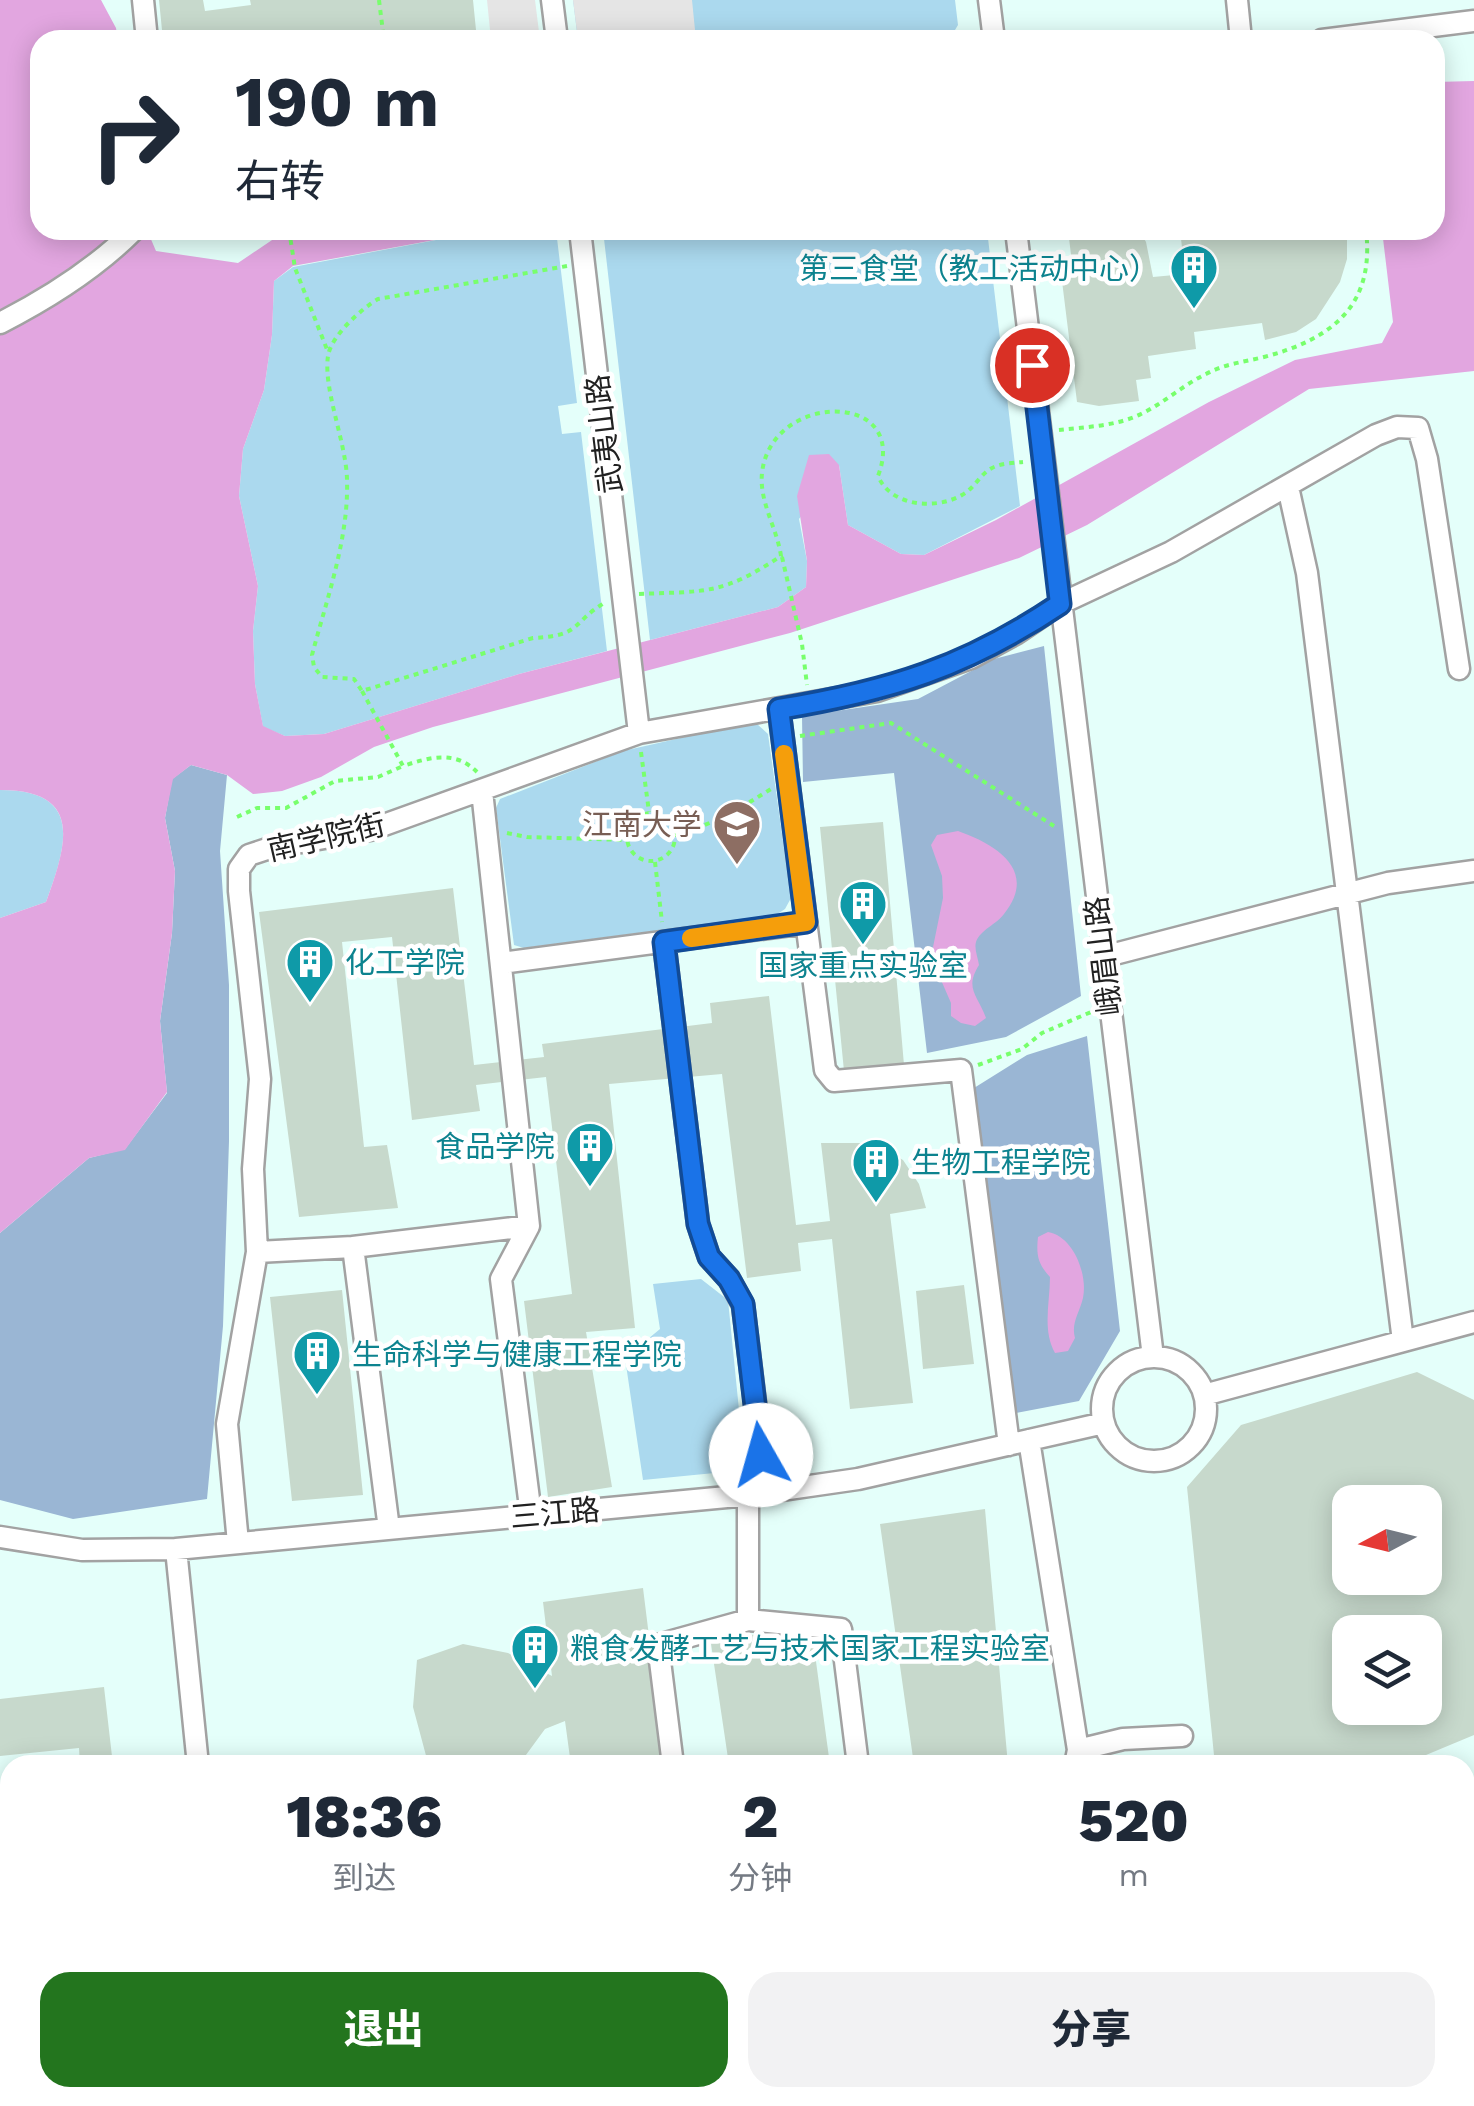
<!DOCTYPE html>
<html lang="zh">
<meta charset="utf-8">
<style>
:root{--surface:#fff;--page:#f2f2f3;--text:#1f2937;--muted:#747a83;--accent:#23751e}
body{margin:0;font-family:"Work Sans","Noto Sans SC",sans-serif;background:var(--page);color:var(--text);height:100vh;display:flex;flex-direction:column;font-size:38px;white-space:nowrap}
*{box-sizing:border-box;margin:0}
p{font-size:32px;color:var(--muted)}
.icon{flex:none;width:55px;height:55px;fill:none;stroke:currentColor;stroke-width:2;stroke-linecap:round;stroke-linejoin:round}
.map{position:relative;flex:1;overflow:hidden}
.drawer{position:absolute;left:0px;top:1755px;width:1475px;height:352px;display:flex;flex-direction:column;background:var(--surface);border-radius:30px 30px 0 0;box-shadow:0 5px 25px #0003}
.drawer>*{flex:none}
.hud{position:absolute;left:30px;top:30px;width:1415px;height:210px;border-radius:30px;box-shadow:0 5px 25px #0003;background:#fff;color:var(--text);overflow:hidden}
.needle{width:65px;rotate:263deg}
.fabs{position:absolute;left:1332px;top:1485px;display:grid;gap:20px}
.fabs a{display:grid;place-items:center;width:110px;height:110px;border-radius:20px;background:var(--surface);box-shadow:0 5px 25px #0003;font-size:50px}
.pin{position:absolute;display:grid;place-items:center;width:85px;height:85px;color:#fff;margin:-42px;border:5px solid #fff;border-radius:50%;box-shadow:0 2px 10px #0007}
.me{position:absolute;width:110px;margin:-55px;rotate:353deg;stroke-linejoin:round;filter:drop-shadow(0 0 8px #0008)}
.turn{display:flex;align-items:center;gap:35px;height:210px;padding:0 40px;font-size:45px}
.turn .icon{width:130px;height:130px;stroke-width:2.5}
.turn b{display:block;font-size:70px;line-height:85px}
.eta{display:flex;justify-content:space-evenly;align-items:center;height:170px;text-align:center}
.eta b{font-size:60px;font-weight:800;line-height:70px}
.button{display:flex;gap:20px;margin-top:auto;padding:20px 40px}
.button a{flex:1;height:115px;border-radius:30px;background:var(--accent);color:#fff;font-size:40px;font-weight:800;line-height:115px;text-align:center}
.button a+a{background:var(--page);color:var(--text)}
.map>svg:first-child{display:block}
</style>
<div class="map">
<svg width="1474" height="2106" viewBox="0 0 1474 2106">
<rect width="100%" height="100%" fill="#e8f2ed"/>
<path fill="#e4fffa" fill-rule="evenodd" d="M 0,0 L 1474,0 L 1474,1794 L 1465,1797 L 1465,1765 L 10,1765 L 10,2046 L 0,2044 ZM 40,40 L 1435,40 L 1435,230 L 40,230 ZM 1350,1502 L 1425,1502 L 1425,1578 L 1350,1578 ZM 1350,1632 L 1425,1632 L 1425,1708 L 1350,1708 Z
M 262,2098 L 839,2098 L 829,2103 L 726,2106 L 319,2106 Z"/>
<path fill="#abd9ee" d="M 573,0 L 955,0 L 958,25 L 949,40 L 578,40 Z
M 489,230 L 556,230 L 577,403 L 558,406 L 562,434 L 581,432 L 607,651 L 519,674 L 324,734 L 285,736 L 263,727 L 255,684 L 253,631 L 258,586 L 239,496 L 243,449 L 264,390 L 272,335 L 274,281 L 293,267 Z
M 603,230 L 987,230 L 1020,506 L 924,555 L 901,554 L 848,525 L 839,465 L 799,519 L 807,561 L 806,587 L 778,607 L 650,640 Z
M 747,723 L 757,724 L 768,734 L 791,898 L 785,909 L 776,915 L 524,948 L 514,945 L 496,808 L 500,799 L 623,751 Z
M 0,790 C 84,790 67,845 46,902 L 0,918 Z
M 701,1279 L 728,1300 L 745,1470 L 643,1480 L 625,1358 L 660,1329 L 653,1284 Z"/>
<path fill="#9ab6d4" d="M 1044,646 L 1081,996 L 1006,1037 L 927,1053 L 894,773 L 803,782 L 802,716 L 918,699 L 994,659 Z
M 191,765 L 227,775 L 220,851 L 229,985 L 229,1141 L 223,1326 L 207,1499 L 73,1519 L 0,1500 L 0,1233 L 89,1158 L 125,1149 L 167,1093 L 160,1021 L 172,933 L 175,871 L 165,818 L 172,779 Z
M 1087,1036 L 1120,1331 L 1079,1401 L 1016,1413 L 974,1088 L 1027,1055 Z"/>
<path fill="#c4cafd" d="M 1474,1929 L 1474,2106 L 1169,2106 L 1181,2098 L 1465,2098 L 1465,1933 Z"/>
<path fill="#e5e5e5" d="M 487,0 L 535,0 L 540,40 L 491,40 Z
M 573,0 L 692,0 L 696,40 L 578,40 Z"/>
<path fill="#e2a6e0" d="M 0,0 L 101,0 L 116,28 L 118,40 L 40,40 L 40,230 L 147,230 L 156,251 L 238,263 L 275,238 L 297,230 L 489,230 L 293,266 L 274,281 L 272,335 L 264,390 L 243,449 L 239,496 L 258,586 L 253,631 L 255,684 L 263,726 L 285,736 L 324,734 L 519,674 L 778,607 L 806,587 L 807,561 L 797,496 L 809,455 L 829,454 L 839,465 L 848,525 L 901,554 L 924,555 L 996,520 L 1209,402 L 1295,360 L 1382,343 L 1393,322 L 1382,230 L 1435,230 L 1435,82 L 1474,81 L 1474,371 L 1309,389 L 1087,525 L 1019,558 L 790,633 L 433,727 L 374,747 L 321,777 L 282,791 L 253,794 L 227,775 L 191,765 L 173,779 L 165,818 L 175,871 L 172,933 L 160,1021 L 167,1092 L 125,1150 L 89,1158 L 0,1233 L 0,918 L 46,902 C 67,844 84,790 0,790 Z
M 958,831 C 995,844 1039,870 1004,914 C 997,924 980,930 976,942 C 974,949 978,958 979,965 C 964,989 978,995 986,1018 L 975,1026 L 961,1023 L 951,1016 L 951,1003 L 931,957 L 943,898 L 942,876 L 931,845 L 937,835 Z
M 1048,1232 C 1073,1236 1088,1274 1083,1298 C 1079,1314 1071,1323 1075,1338 L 1068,1351 L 1055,1353 C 1042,1330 1050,1302 1050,1277 C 1038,1264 1036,1255 1038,1237 Z"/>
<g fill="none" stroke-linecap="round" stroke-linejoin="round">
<path stroke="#e2a6e0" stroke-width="6" d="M 1465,1800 L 1474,1796
M 0,2085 L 10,2087
M 67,2098 L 94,2106
M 916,2106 L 932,2098"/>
</g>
<path fill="#c7d9cc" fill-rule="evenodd" d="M 159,0 L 203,0 L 205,11 L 251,5 L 250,0 L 473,0 L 477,40 L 409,40 L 407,31 L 360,36 L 360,40 L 163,40 Z
M 1068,230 L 1139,230 L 1146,242 L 1153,277 L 1185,274 L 1180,230 L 1357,230 L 1357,237 L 1347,238 L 1347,259 L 1340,282 L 1316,319 L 1296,332 L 1265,340 L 1262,323 L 1194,332 L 1196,349 L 1148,356 L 1151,378 L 1136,380 L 1139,401 L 1099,406 L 1077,402 L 1061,273 L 1073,271 Z
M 883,822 L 904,1065 L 844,1071 L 820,827 Z
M 453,888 L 474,1065 L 544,1057 L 542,1044 L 712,1023 L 710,1003 L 769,996 L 796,1225 L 830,1221 L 821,1143 L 874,1143 L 903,1160 L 919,1184 L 926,1208 L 890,1214 L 913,1403 L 850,1409 L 832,1239 L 798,1243 L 801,1271 L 747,1278 L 722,1074 L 609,1084 L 635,1328 L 586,1332 L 612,1487 L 548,1497 L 524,1301 L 572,1294 L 546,1077 L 476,1085 L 480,1111 L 412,1120 L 392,937 L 342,942 L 364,1147 L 387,1145 L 398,1208 L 299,1217 L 259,912 Z
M 964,1285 L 974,1364 L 923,1369 L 916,1291 Z
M 342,1290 L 363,1495 L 292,1501 L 270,1297 Z
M 1417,1372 L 1474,1400 L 1474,1735 L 1402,1765 L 1215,1765 L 1187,1487 L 1241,1425 ZM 1350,1502 L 1425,1502 L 1425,1578 L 1350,1578 ZM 1350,1632 L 1425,1632 L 1425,1708 L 1350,1708 Z
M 985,1509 L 1008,1765 L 914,1765 L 880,1524 Z
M 643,1588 L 665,1765 L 571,1765 L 565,1721 L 545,1729 L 523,1759 L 503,1765 L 428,1763 L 413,1707 L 417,1660 L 463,1644 L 508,1653 L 552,1676 L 543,1602 Z
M 812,1632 L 830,1765 L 729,1765 L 710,1637 Z
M 104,1687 L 113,1765 L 80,1765 L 79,1748 L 0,1756 L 0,1699 Z
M 10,1862 L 10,1915 L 0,1917 L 0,1863 Z"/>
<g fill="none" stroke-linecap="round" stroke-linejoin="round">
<g stroke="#a2a2a2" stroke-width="25">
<path id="minor" d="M 143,0 L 147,40
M 552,0 L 557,40
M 989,0 L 994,40
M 1237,0 L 1241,40
M 1322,40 L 1474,21
M 580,230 L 639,733
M 1016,230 L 1153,1357
M 0,323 C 49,298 95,269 134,230
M 1288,487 L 1307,573 L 1403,1341
M 779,709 L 825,1070 L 834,1081 L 961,1070 L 1009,1445
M 482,791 L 529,1226 L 501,1279 L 531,1515
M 664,942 L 698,1224 L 709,1257 L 729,1279 L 743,1305 L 766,1492
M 1103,957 L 1388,883 L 1474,871
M 501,963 L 806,923
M 353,1247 L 389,1529
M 257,1252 L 353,1247 L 529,1226
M1102 1409a52 52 0 1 1 104 0a52 52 0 1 1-104 0Z
M 1204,1395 L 1474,1322
M 1029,1440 L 1078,1750 L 1075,1765
M 0,1537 L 82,1550 L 176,1549 L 748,1495 L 858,1479 L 1104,1423
M 238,1543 L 227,1424 L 257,1252 L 253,1169 L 260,1079 L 239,891 L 239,869 L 249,855 L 273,847 L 370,830 L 639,733 L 877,691 L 971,658 L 1017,633 L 1060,604 L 1171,552 L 1376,435 L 1397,427 L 1418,428 L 1427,459 L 1459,669
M 176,1549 L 198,1765
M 748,1620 L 748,1495
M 1078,1750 L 1123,1739 L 1182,1736
M 673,1765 L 658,1645 L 748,1620 L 841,1629 L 858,1765
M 0,2044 L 10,2046
M 204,2098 L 251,2106
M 715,2098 L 716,2106
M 806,2106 L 831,2098"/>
</g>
<g stroke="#009f4c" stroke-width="32">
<path id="major" d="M 1465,1870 L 1474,1866
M 1465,1911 L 1474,1906
M 1070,2106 L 1083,2098
M 1131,2106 L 1144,2098"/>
</g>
<path stroke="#78ff6c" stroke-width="4" stroke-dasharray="5 5" stroke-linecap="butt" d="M 379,0 L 384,40
M 289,230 L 295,268 L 328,352
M 567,266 L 378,299 C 361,309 331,336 328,356 C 323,389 346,442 347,479 C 349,538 327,598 312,655 L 314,667 L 322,677 L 354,679 L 362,691 L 533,638 C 583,636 571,622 606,602
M 1059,430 C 1085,427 1117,426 1141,414 C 1164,403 1183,385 1206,374 C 1224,364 1244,362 1264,357 C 1332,339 1375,306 1366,230
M 782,557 L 802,644 L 807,685
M 639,594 C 707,591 722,595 781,556 C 777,528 759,502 762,473 C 771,391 911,390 878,476 C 891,507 936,510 962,495 C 975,488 980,474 992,468 C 1001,463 1013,463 1023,462
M 362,691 L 403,766 C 430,757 455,750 477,772
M 800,736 L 891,723 L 1054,826
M 641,752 L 649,812
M627 837a24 24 0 1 1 48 0a24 24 0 1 1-48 0Z
M 237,817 L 257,808 L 286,808 L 335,781 L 378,777 L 403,766
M 507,833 L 527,837 L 627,840
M 677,836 L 727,816 L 771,789
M 655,862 L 662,922
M 978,1065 L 1022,1049 L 1042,1033 L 1091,1012"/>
<use href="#minor" stroke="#fff" stroke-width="20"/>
<use href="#major" stroke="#a0ffc4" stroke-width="28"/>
</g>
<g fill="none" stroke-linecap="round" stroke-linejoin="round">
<g stroke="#114b97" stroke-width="25">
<path id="route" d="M 761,1455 L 743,1304 L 729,1279 L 709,1257 L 698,1224 L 664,942 L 806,922 L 779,709 C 889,691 966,667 1060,604 L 1032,365"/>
</g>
<use href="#route" stroke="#1a73e8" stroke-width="18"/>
<path stroke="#f59e0b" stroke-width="18" d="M 691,938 L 806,922 L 784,754"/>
</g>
<defs>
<g id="building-pin" transform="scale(2.5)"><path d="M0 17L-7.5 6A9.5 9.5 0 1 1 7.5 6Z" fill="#0f9aa8" stroke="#fff"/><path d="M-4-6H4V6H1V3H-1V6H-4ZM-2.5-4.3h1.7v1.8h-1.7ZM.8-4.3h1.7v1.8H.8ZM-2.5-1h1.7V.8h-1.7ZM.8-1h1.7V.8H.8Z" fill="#fff"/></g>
<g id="university-pin" transform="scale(2.5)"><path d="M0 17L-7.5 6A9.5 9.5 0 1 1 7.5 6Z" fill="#8d6e63" stroke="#fff"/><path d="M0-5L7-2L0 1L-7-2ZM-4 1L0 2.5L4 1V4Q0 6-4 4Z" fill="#fff"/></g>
</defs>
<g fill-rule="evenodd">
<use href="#building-pin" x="1194" y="268"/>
<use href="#university-pin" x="737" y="824"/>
<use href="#building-pin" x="863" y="904"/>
<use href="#building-pin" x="310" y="962"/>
<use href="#building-pin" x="590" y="1146"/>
<use href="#building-pin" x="876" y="1162"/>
<use href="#building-pin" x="317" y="1354"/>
<use href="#building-pin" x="535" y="1648"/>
</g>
<g text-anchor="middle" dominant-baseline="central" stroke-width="9" stroke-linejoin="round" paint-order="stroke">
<g font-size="30" fill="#0d838f" stroke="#fff" text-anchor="start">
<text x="1159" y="268" text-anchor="end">第三食堂（教工活动中心）</text>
<text x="345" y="962">化工学院</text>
<text x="863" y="965" text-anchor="middle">国家重点实验室</text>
<text x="555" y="1146" text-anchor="end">食品学院</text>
<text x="911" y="1162">生物工程学院</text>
<text x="352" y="1354">生命科学与健康工程学院</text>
<text x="570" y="1648">粮食发酵工艺与技术国家工程实验室</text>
</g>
<g font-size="30" fill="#212121" stroke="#fff">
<text transform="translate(604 434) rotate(-97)">武夷山路</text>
<text transform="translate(326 837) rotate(-13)">南学院街</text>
<text transform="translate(1103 956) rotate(-97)">峨眉山路</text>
<text transform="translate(555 1513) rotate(-5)">三江路</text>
</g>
<g font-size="30" fill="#785e54" stroke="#fff" text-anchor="end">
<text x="702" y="824">江南大学</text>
</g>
</g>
</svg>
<div class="fabs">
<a><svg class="needle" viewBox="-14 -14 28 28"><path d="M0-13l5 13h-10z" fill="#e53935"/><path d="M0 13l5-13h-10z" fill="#747a83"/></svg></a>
<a><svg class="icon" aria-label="layers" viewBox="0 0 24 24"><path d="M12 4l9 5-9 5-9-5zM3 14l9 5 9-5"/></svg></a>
</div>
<div class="pin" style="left:1032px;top:365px;background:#d93025"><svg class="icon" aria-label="arrive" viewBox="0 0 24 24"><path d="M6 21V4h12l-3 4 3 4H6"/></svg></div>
<svg class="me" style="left:761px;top:1455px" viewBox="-20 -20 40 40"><circle r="19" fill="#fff"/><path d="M0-13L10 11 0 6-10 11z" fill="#1a73e8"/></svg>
<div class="hud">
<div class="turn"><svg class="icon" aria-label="right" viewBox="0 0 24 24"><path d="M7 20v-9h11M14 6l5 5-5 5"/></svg><div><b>190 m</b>右转</div></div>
</div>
<section class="drawer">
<div class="eta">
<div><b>18:36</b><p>到达</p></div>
<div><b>2</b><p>分钟</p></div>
<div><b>520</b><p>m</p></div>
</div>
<div class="button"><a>退出</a><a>分享</a></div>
</section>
</div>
